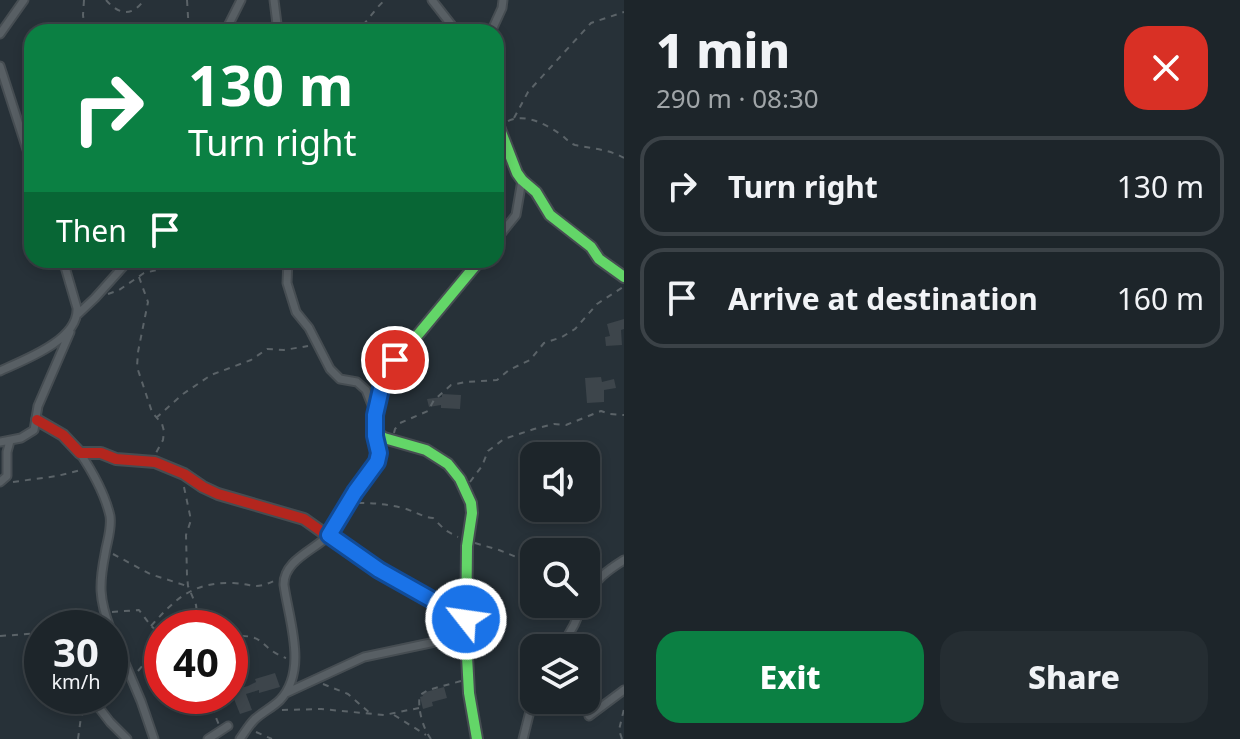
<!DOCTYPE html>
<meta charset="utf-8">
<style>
:root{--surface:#1d252a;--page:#252d32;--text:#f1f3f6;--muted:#a0a5a8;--line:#3b4247;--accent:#0b8043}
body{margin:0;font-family:"Noto Sans",sans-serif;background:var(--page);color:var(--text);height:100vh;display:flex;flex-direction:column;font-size:30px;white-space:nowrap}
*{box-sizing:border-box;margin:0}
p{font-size:26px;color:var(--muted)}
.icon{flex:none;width:44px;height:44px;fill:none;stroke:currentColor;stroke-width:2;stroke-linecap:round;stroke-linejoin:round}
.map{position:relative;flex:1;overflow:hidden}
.drawer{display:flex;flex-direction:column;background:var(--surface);width:616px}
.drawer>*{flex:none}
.banner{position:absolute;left:24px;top:24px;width:480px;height:244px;border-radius:24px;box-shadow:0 4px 12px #0003,0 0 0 2px var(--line);background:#0b8043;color:#fff;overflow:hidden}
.buttons{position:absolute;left:520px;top:442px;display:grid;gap:16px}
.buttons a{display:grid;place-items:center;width:80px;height:80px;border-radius:16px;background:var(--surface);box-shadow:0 4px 12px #0003,0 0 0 2px var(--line);font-size:40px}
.speed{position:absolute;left:24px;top:610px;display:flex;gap:16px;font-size:40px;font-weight:700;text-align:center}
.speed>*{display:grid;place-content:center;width:104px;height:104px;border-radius:50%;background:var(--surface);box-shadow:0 4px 12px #0003,0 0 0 2px var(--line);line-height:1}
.speed small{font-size:20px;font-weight:400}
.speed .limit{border:12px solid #d22;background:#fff;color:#111}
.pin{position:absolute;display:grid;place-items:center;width:68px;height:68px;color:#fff;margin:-34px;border:4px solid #fff;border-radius:50%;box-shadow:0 2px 8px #0007}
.me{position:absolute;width:88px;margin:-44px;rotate:300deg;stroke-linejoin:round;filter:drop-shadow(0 0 6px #0008)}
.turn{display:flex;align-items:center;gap:28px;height:168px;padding:0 32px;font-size:36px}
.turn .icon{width:104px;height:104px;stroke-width:2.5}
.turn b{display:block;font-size:56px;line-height:68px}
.then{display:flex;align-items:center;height:76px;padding:0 32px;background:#0003;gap:16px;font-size:30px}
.round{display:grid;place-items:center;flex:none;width:84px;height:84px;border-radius:24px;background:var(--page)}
.summary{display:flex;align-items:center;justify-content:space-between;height:136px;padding:0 32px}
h1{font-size:48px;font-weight:800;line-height:60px}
.cta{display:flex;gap:16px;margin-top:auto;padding:16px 32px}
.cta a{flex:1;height:92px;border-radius:24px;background:var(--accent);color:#fff;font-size:32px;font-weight:800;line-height:92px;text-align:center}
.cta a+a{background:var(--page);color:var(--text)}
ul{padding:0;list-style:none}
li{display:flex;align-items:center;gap:24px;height:100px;margin:0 16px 12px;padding:0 16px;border:4px solid var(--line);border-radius:24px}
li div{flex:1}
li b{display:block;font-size:30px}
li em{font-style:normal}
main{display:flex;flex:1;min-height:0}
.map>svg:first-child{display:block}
</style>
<main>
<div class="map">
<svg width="624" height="739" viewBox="0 0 624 739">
<rect width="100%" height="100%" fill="#273138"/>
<path fill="#3d454b" d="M 624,319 L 624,329 L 621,330 L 622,345 L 606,346 L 605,337 L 610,336 L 607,324 Z
M 601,377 L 602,382 L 614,379 L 616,388 L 604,390 L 604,402 L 587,403 L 585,378 Z
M 442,394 L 461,395 L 460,409 L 441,408 L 441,405 L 429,407 L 427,399 L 442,397 Z
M 275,673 L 280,687 L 259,693 L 259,690 L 246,694 L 252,710 L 240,714 L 234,699 L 221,704 L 218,696 L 230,696 L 230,691 L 248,686 L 256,682 L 255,679 Z
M 444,687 L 447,698 L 432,702 L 433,706 L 423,709 L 420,697 L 423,696 L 422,693 Z"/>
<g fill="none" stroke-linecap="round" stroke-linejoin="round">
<g stroke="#464d52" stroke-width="11">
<path id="street" d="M 274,0 L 278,32
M 432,0 L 457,32
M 225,32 L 241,0
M 491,32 L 502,8 L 503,0
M 0,34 L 24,0
M 0,66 L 32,165
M 496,240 L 516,215 L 522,180
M 288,260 L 287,283 L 296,312 L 309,328 L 330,369 L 340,379 L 357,382 L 366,390 L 374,410
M 78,314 L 95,298 L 129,260
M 0,371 C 24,360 79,340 77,308 L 63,260
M 0,442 L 21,438 L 34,430 L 38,406 L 70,332
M 80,453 C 92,471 105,494 110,516 C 112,529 107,541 105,554 C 99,584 99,599 110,628
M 0,482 L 7,476 L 7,452 L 10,441
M 586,598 C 594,580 608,570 624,560
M 110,628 L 141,701 L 154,739
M 561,648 L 574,625 L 583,604
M 286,693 L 364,657 L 454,638 L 466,638
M 90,696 L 110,722 L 127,739
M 589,716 L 624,690
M 208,739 L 228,726
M 240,739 C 245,732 249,725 255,719 C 263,712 273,707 280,700 C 308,670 289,621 284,585 C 283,561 314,550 328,536 C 345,520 352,495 366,477 C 371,471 377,465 379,456 C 380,448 376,440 376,432
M 523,739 L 534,695"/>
</g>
<g stroke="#464d52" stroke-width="14">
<path id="fast" d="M 496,119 L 517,173 L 522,180 L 536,192 L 550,215 L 591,247 L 599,259 L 624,277
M 328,536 L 379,570 L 466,619
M 477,739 L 469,693 L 466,638 L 467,546 L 472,513 L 471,503 L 460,479 L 448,464 L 426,450 L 384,438 L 377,433 L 374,424 L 377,400 L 387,372 L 480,260"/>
</g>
<g stroke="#464d52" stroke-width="14">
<path id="jam" d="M 37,420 L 63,435 L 80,453 L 101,453 L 116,459 L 155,462 L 184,474 L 203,487 L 218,494 L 304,519 L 328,536"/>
</g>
<path stroke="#5b6368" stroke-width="2" stroke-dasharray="6 6" stroke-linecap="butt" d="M 84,0 L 83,15 L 85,32
M 106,0 C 119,15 132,17 144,0
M 187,0 L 189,32
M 353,32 C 367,25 373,10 385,0
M 514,118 L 528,92 L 591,23 L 624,12
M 508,121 C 526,113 545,124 560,134 C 566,138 569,143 575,145 C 592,149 609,149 624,158
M 295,260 L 309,260
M 139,277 L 148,302 L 138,352 L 137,367 L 152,412 L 162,424 L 164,431 L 163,440 L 156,453
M 108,294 L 119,290 L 144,273 L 170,267 L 182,260
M 156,418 L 183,394 L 211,375 L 251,360 L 267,349 L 284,350 L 308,346
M 394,433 L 395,429 L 400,423 L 428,411 L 434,400 L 451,385 L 466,382 L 497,380 L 509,370 L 530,360 L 544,343 L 562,337 L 575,329 L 597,304 L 623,287
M 13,482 L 57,476 L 81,470
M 470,482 L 482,466 L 488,451 L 504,439 L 534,429 L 554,424 L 566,425 L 601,411 L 610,414 L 624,415
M 184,487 L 191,520 L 186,535 L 187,575 L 188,586 L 196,605 L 199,628
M 358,503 C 374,503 387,504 403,508 C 414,511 422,517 433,518 L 445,530 L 458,537
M 475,543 L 499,550 L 534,564
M 113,554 L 150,574 L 187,586
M 586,570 L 597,569
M 112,612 L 139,610 L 151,626 L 162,635
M 151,626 C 176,598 193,582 233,583 C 256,584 252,591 276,580
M 71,628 L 82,620 L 98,614
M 0,636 L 42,633
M 230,637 C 267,632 258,648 286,658
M 138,671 L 162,643
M 110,681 L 120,670
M 323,684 L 348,694 L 371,714
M 207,696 L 219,725
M 282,710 L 321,709 L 384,715 L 419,708
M 394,715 L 426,735
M 256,732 L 272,739
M 78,739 L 81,717 L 86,706
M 431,739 C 423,729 417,707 420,695 L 428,690 L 461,681
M 622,739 L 619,730 L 624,709"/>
<use href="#street" stroke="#585f64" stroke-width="7"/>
<use href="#fast" stroke="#63d668" stroke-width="10"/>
<use href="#jam" stroke="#b3261e" stroke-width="10"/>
</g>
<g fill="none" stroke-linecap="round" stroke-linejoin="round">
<g stroke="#114b97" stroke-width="20">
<path id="route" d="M 395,360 L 383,380 L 375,415 L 375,436 L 379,453 L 377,462 L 355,492 L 329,535 L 379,570 L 466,619"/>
</g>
<use href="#route" stroke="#1a73e8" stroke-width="14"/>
</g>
</svg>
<div class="buttons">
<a><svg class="icon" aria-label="sound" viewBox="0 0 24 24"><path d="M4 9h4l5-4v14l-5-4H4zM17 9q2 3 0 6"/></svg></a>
<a><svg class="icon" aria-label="search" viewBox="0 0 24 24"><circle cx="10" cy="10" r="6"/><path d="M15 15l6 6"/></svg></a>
<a><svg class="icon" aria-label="layers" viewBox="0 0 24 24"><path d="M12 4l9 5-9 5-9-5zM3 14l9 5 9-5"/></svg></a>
</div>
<div class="speed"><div>30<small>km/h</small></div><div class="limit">40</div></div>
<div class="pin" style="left:395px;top:360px;background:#d93025"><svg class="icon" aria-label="arrive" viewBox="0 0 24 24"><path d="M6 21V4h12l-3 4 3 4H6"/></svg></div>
<svg class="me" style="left:466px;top:619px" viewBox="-20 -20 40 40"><circle r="17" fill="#1a73e8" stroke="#fff" stroke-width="3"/><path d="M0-11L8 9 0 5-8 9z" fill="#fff"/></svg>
<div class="banner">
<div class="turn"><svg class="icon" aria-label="right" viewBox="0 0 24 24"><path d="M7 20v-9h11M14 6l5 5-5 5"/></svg><div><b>130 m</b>Turn right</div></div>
<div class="then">Then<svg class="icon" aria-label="arrive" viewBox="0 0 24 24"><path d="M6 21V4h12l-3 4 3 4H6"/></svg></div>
</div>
</div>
<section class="drawer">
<div class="summary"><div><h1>1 min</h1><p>290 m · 08:30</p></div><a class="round" style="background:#d93025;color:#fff"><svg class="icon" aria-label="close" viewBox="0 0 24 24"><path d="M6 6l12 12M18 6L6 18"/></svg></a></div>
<ul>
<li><svg class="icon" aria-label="right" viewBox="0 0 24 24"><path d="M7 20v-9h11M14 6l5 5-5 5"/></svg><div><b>Turn right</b></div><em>130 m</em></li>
<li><svg class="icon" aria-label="arrive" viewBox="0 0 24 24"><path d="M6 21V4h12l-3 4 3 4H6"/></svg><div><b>Arrive at destination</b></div><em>160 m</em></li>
</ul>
<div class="cta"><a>Exit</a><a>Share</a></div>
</section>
</main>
